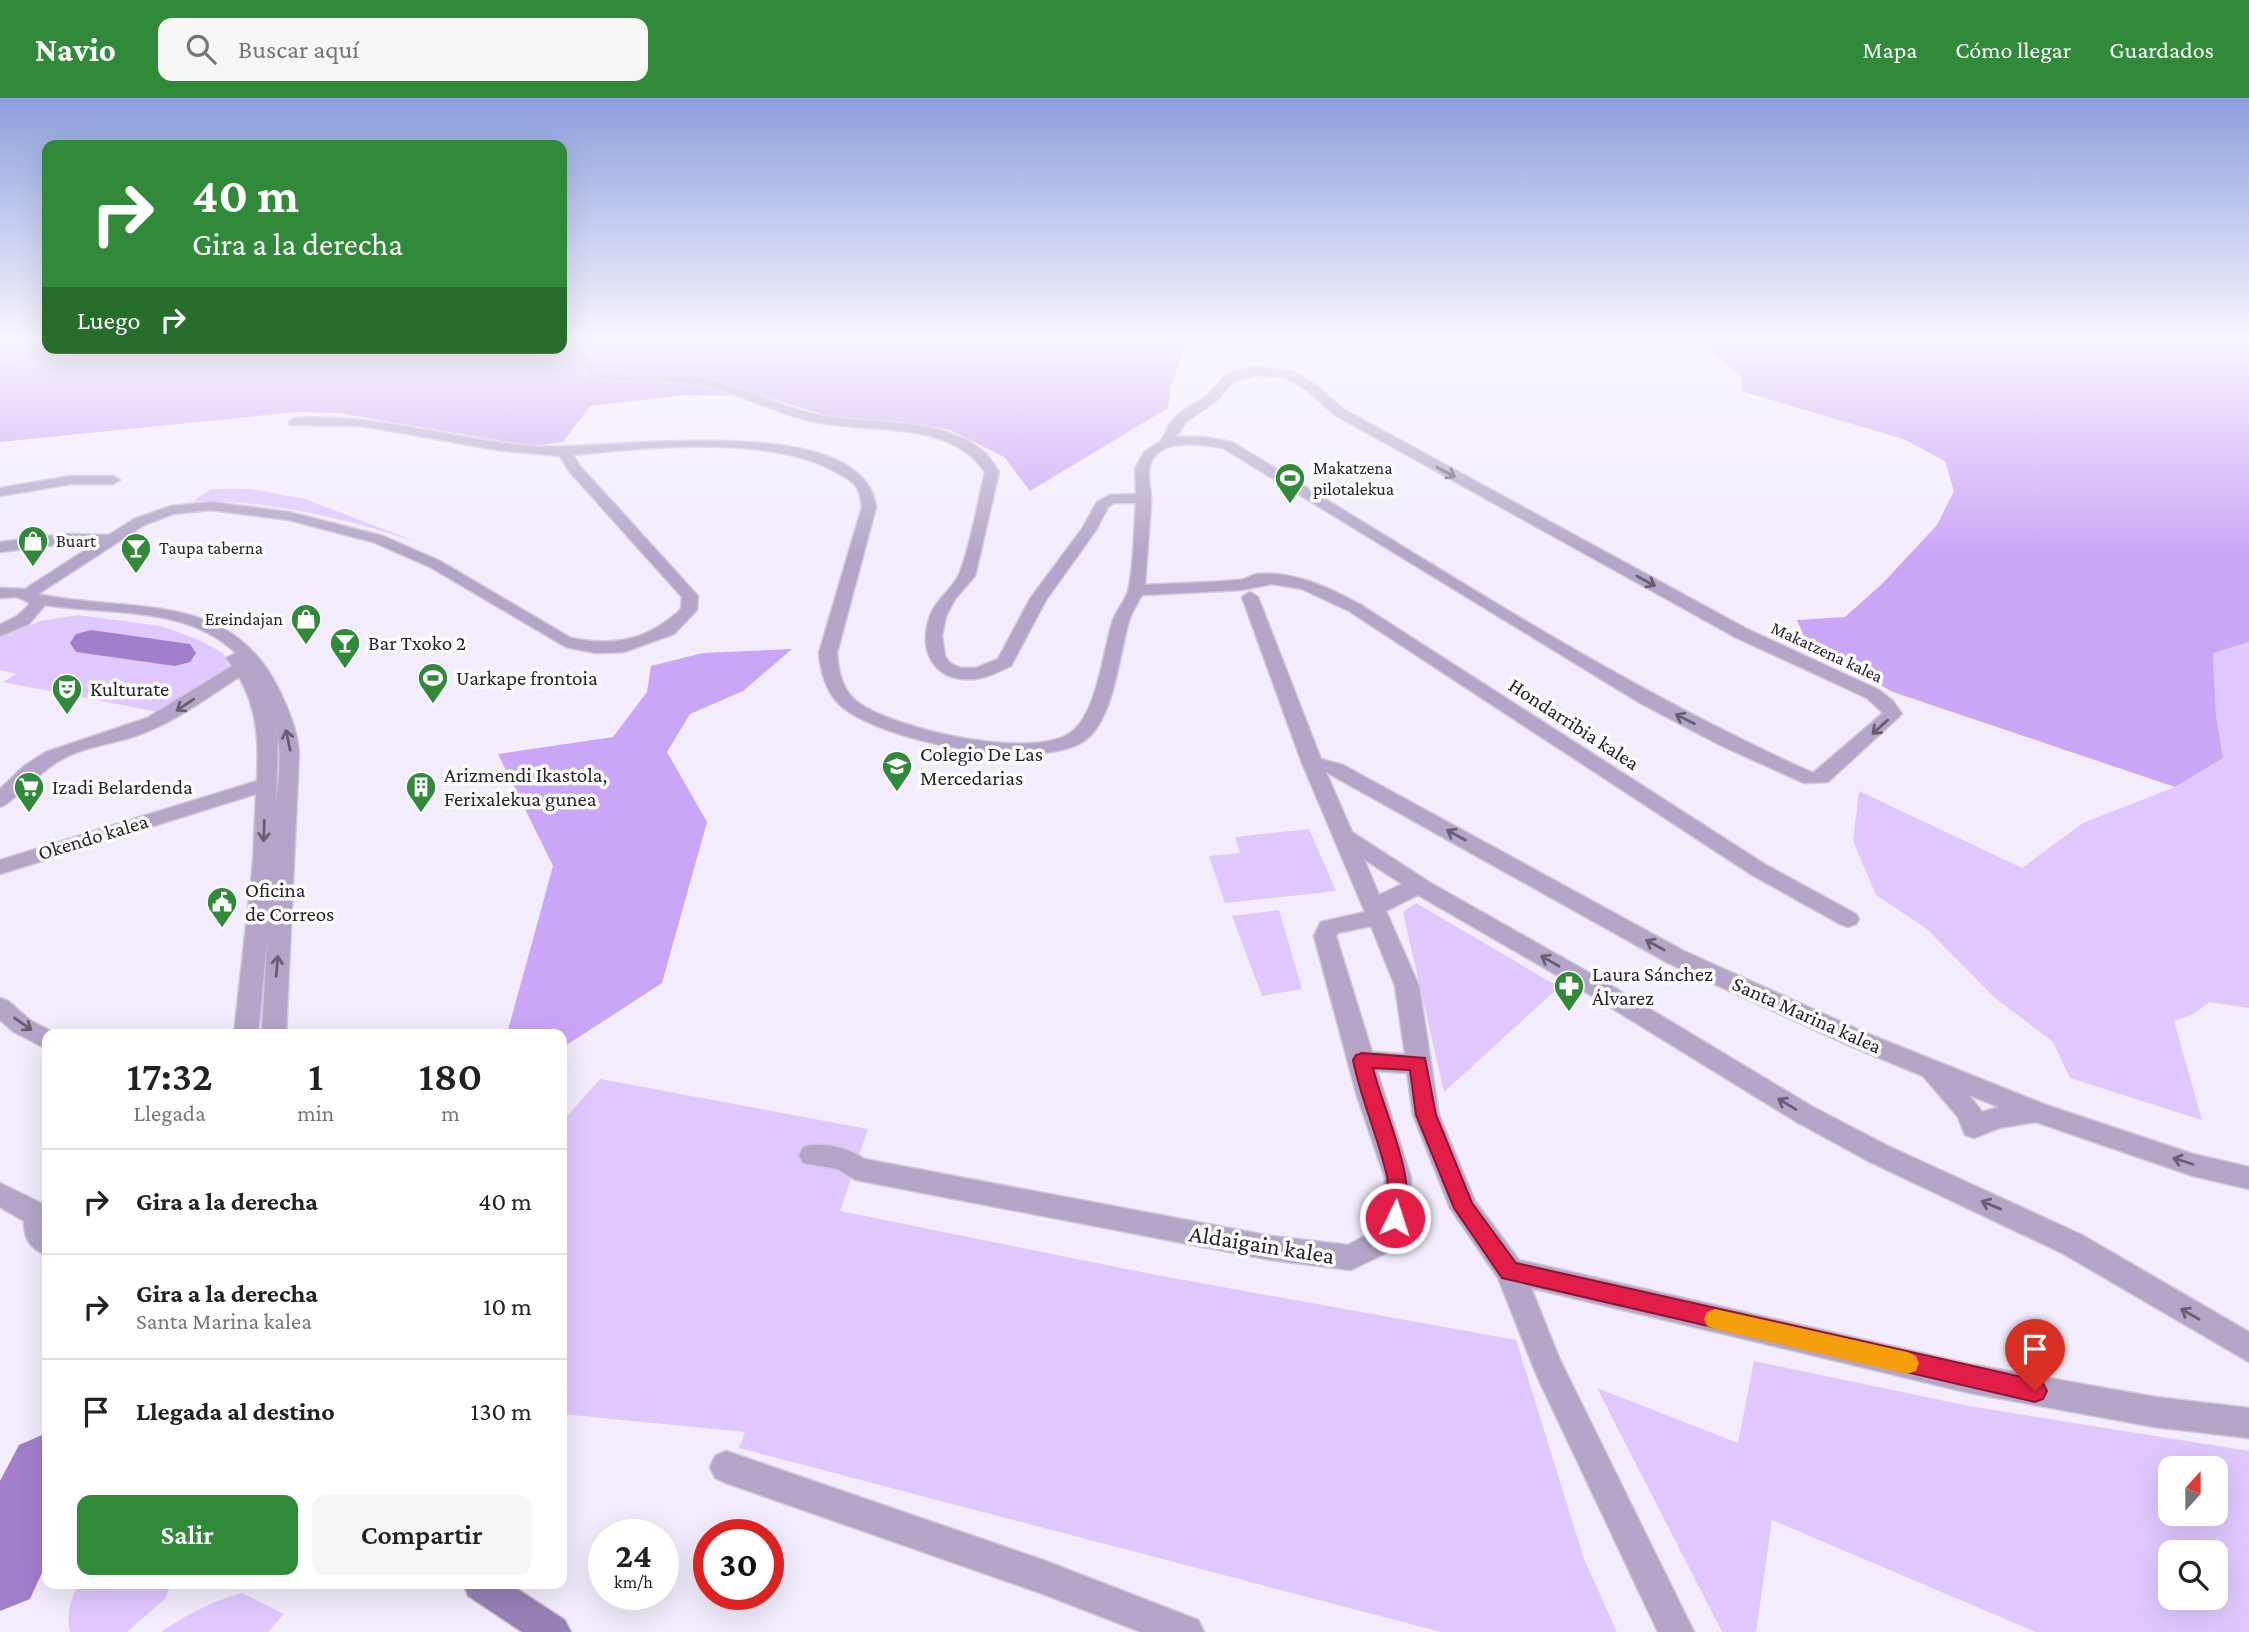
<!DOCTYPE html>
<html lang="es">
<meta charset="utf-8">
<style>
:root{--surface:#fff;--page:#f6f6f6;--text:#222;--muted:#767676;--line:#e0e0e0;--accent:#318a39}
body{margin:0;font-family:"Crimson Pro",serif;background:var(--page);color:var(--text);height:100vh;display:flex;flex-direction:column;font-size:26px;white-space:nowrap}
*{box-sizing:border-box;margin:0}
p{font-size:23px;color:var(--muted)}
.icon{flex:none;width:38px;height:38px;fill:none;stroke:currentColor;stroke-width:2;stroke-linecap:round;stroke-linejoin:round}
.map{position:relative;flex:1;overflow:hidden}
.sheet{position:absolute;left:42px;top:931px;width:525px;height:560px;display:flex;flex-direction:column;background:var(--surface);border-radius:14px;box-shadow:0 7px 28px #0002}
.sheet>*{flex:none}
.hud{position:absolute;left:42px;top:42px;width:525px;height:214px;border-radius:14px;box-shadow:0 7px 28px #0002;background:#318a39;color:#fff;overflow:hidden}
.needle{width:46px;rotate:21deg}
.buttons{position:absolute;left:2158px;top:1358px;display:grid;gap:14px}
.buttons a{display:grid;place-items:center;width:70px;height:70px;border-radius:14px;background:var(--surface);box-shadow:0 7px 28px #0002;font-size:35px}
.speed{position:absolute;left:588px;top:1421px;display:flex;gap:14px;font-size:35px;font-weight:700;text-align:center}
.speed>*{display:grid;place-content:center;width:91px;height:91px;border-radius:50%;background:var(--surface);box-shadow:0 7px 28px #0002;line-height:1}
.speed small{font-size:18px;font-weight:400}
.speed .limit{border:10px solid #d22;background:#fff;color:#111}
.pin{position:absolute;display:grid;place-items:center;width:60px;height:60px;color:#fff;margin:-72px -30px;border-radius:50% 50% 50% 0;rotate:-45deg;box-shadow:0 0 7px #0007}
.pin .icon{rotate:45deg}
.me{position:absolute;width:77px;margin:-38px;rotate:4deg;stroke-linejoin:round;filter:drop-shadow(0 0 5px #0008)}
.turn{display:flex;align-items:center;gap:24px;height:147px;padding:0 35px;font-size:32px}
.turn .icon{width:91px;height:91px;stroke-width:2.5}
.turn b{display:block;font-size:49px;line-height:60px}
.then{display:flex;align-items:center;height:66px;padding:0 35px;background:#0003;gap:14px;font-size:26px}
.eta{display:flex;justify-content:space-evenly;align-items:center;height:119px;text-align:center}
.eta b{font-size:42px;font-weight:600;line-height:49px}
.cta{display:flex;gap:14px;margin-top:auto;padding:14px 35px}
.cta a{flex:1;height:80px;border-radius:14px;background:var(--accent);color:#fff;font-size:28px;font-weight:600;line-height:80px;text-align:center}
.cta a+a{background:var(--page);color:var(--text)}
ul{padding:0;list-style:none}
li{display:flex;align-items:center;gap:21px;height:105px;padding:0 35px;border-top:2px solid var(--line)}
li div{flex:1}
li b{display:block;font-size:26px}
li em{font-style:normal}
header{display:flex;align-items:center;gap:42px;box-sizing:border-box;height:98px;padding:0 35px;background:var(--accent);color:#fff}
header strong{font-size:33px}
nav{display:flex;gap:38px;margin-inline-start:auto;font-size:24px}
.search{width:490px;height:63px;background:var(--page);display:flex;align-items:center;gap:18px;box-sizing:border-box;padding:0 24px;border-radius:14px;color:var(--muted);font-size:26px}
.map>svg:first-child{display:block}
</style>
<header>
<strong>Navio</strong>
<div class="search"><svg class="icon" aria-label="search" viewBox="0 0 24 24"><circle cx="10" cy="10" r="6"/><path d="M15 15l6 6"/></svg>Buscar aquí</div>
<nav><a>Mapa</a><a>Cómo llegar</a><a>Guardados</a></nav>
</header>
<div class="map">
<svg width="2249" height="1534" viewBox="0 0 2249 1534">
<rect width="100%" height="100%" fill="#f2ecfc"/>
<path fill="#e0c8fe" fill-rule="evenodd" d="M 211,391 L 251,391 L 305,401 L 417,444 C 344,420 270,402 193,403 Z
M 78,517 L 161,528 L 197,541 L 223,555 L 229,570 L 181,604 L 173,604 L 158,614 L 3,584 L 17,576 L 0,572 L 0,540 L 40,523 Z
M 2249,544 L 2249,910 L 2209,904 L 2194,916 L 2174,923 L 2202,1022 L 2070,980 L 2053,944 L 1994,899 L 1927,831 L 1876,797 L 1853,743 L 1859,693 L 2022,770 L 2083,725 L 2175,689 L 2222,660 L 2216,618 L 2213,554 Z
M 1309,731 L 1336,793 L 1225,805 L 1209,758 L 1240,755 L 1235,739 Z
M 1416,805 L 1559,889 L 1444,994 L 1403,814 Z
M 1279,812 L 1302,891 L 1262,898 L 1232,818 Z
M 600,981 L 868,1031 L 840,1113 L 1151,1176 L 1516,1242 L 1584,1461 L 1617,1534 L 1441,1534 L 739,1350 L 745,1334 L 562,1316 L 562,1024 Z
M 1754,1263 L 1969,1308 L 2249,1353 L 2249,1534 L 2036,1534 L 1772,1422 L 1756,1534 L 1722,1534 L 1597,1290 L 1738,1345 ZM 2170,1370 L 2216,1370 L 2216,1416 L 2170,1416 ZM 2170,1454 L 2216,1454 L 2216,1500 L 2170,1500 Z
M 79,1486 L 171,1486 L 165,1501 L 127,1534 L 70,1534 C 66,1516 70,1502 79,1486 Z
M 242,1495 L 284,1516 L 268,1534 L 161,1534 C 187,1516 211,1504 242,1495 Z"/>
<path fill="#cba6f6" d="M 0,242 L 47,242 L 47,250 L 562,250 L 562,242 L 1187,242 L 1171,288 L 1168,310 L 1030,393 L 1004,359 L 950,332 L 916,326 L 841,322 L 763,298 L 684,297 L 590,308 L 563,344 L 524,349 L 496,342 L 339,315 L 297,314 L 0,344 Z
M 1699,242 L 2249,242 L 2249,544 L 2213,555 L 2216,618 L 2223,660 L 2175,689 L 1893,594 L 1807,546 L 1797,522 L 1845,519 L 1883,485 L 1937,427 L 1954,393 L 1945,363 L 1903,341 L 1741,293 L 1742,280 Z
M 792,551 L 743,593 L 690,616 L 667,654 L 707,724 L 662,885 L 562,950 L 562,936 L 507,936 L 553,768 L 498,656 L 613,639 L 647,594 L 651,568 L 703,555 Z"/>
<g fill="none" stroke-linecap="round" stroke-linejoin="round">
<path fill="#a27ecb" fill-rule="evenodd" d="M 91,532 L 190,546 L 196,555 L 190,564 L 175,568 L 76,554 L 70,545 L 76,536 Z
M 47,1335 L 47,1464 L 30,1501 L 0,1513 L 0,1383 L 19,1347 Z"/>
<g stroke="#cec8d7" stroke-width="3">
<path id="street" d="M 567,242 L 578,242 L 596,272 C 630,281 664,273 697,279 C 738,286 774,307 814,316 C 867,328 937,316 983,353 C 990,358 994,367 999,374 L 975,478 L 955,501 L 946,518 L 942,538 L 945,558 L 950,565 L 961,570 L 976,570 L 998,561 L 1030,501 L 1082,431 L 1097,404 L 1110,397 L 1136,396 L 1135,371 L 1144,354 L 1161,343 L 1169,327 L 1177,317 L 1208,297 L 1226,277 L 1234,273 L 1256,269 L 1292,273 L 1312,284 L 1343,311 L 1747,531 L 1879,592 L 1893,603 L 1902,616 L 1828,684 L 1804,685 L 1722,648 L 1640,605 L 1223,350 C 1201,346 1159,339 1150,367 C 1146,379 1152,393 1151,405 C 1149,432 1147,460 1145,487 C 1176,485 1207,485 1238,482 C 1246,482 1250,477 1258,476 C 1294,473 1330,490 1361,507 L 1766,767 L 1856,816 L 1859,821 L 1856,826 L 1848,829 L 1840,826 L 1752,777 L 1349,513 L 1302,491 L 1272,486 L 1241,492 L 1142,497 C 1138,504 1133,512 1130,520 C 1119,553 1115,622 1084,643 C 1037,674 888,644 845,611 C 827,598 821,576 819,555 L 862,409 C 861,402 860,394 856,388 C 852,383 845,379 839,376 C 776,336 646,349 573,357 L 580,368 L 698,498 L 697,512 L 674,536 L 624,554 L 596,555 L 566,549 L 430,469 L 373,444 L 289,422 L 211,412 L 173,416 L 144,427 L 38,496 C 127,516 229,490 278,590 C 288,610 298,633 299,656 L 286,936 L 262,936 L 267,841 L 258,936 L 234,936 L 253,765 L 256,696 L 0,776 L 0,762 L 257,683 C 259,646 258,612 239,579 C 208,599 176,623 141,636 C 114,646 84,648 59,663 C 41,672 12,706 0,709 L 0,691 L 24,668 L 46,654 L 147,620 L 232,568 L 226,560 L 236,555 C 186,507 108,517 45,507 L 29,526 L 0,538 L 0,527 L 17,518 L 29,507 L 28,504 L 17,499 L 0,500 L 0,490 L 25,491 L 95,446 L 64,446 L 0,454 L 0,444 L 64,436 L 109,437 L 134,421 L 171,408 L 211,404 L 289,414 L 383,438 L 440,463 L 571,540 C 615,549 648,542 681,511 L 682,499 L 569,373 L 560,358 L 497,352 L 363,328 L 290,327 L 289,324 L 295,320 C 381,316 449,341 532,348 C 600,354 863,308 876,409 L 837,555 C 838,572 842,591 856,603 C 891,631 1039,665 1074,632 C 1098,610 1103,553 1113,522 C 1117,511 1127,501 1129,489 C 1134,462 1134,432 1136,405 L 1114,405 L 1108,409 L 1096,432 L 1046,502 L 1011,568 C 1002,572 991,578 981,580 C 939,588 916,558 930,518 C 936,501 955,489 960,474 C 972,442 977,407 985,374 C 948,319 863,337 806,322 C 768,312 733,292 694,286 C 658,281 623,286 588,278 ZM 1256,277 L 1285,279 L 1304,290 L 1335,317 L 1735,539 L 1867,600 L 1883,615 L 1813,675 C 1610,584 1423,459 1232,344 L 1204,339 L 1176,339 L 1187,323 L 1216,303 L 1234,283 ZM 275,627 C 283,653 279,677 276,704 L 278,640 Z
M 71,378 L 113,378 L 120,382 L 113,386 L 71,386 L 0,398 L 0,390 Z
M 1250,494 L 1258,499 L 1321,661 L 1343,667 L 1684,853 L 1866,935 L 2046,1007 L 2193,1056 L 2249,1069 L 2249,1091 L 2193,1078 L 2036,1024 L 1999,1030 L 1974,1040 L 1965,1037 L 1958,1019 L 1923,978 L 1848,947 L 1668,865 L 1326,674 L 1352,734 L 1429,784 L 1595,878 L 1813,1009 L 1888,1048 L 2082,1137 L 2249,1234 L 2249,1264 L 2062,1155 L 1870,1064 L 1795,1023 L 1579,890 L 1418,797 L 1386,813 L 1419,888 L 1439,1017 L 1475,1103 L 1519,1162 L 1970,1266 L 2155,1299 L 2249,1310 L 2249,1340 L 2155,1329 L 1970,1295 L 1531,1190 L 1560,1262 L 1694,1534 L 1658,1534 L 1537,1278 L 1498,1180 L 1450,1110 L 1413,1017 L 1407,975 L 1377,973 L 1411,1080 L 1409,1120 L 1388,1154 L 1351,1172 L 1271,1162 L 856,1082 L 837,1071 L 803,1065 L 799,1057 L 803,1049 C 821,1043 848,1049 864,1061 L 1271,1138 L 1348,1147 L 1368,1136 L 1382,1117 L 1385,1080 L 1357,998 L 1314,838 L 1321,824 L 1365,814 L 1302,665 L 1242,499 ZM 1364,761 L 1402,786 L 1379,797 ZM 1371,828 L 1395,888 L 1405,956 L 1372,954 L 1336,838 L 1338,835 ZM 1969,997 L 1999,1009 L 1982,1014 Z
M 0,900 L 8,903 L 30,922 L 56,936 L 47,936 L 47,951 L 14,934 L 0,922 Z
M 0,1085 L 47,1108 L 47,1157 C 30,1151 24,1141 24,1123 L 0,1109 Z
M 726,1353 L 1043,1462 L 1198,1522 L 1204,1534 L 1141,1534 L 1043,1496 L 726,1385 L 715,1380 L 710,1369 L 715,1358 Z"/>
</g>
<g stroke="#cec8d7" stroke-width="3">
<path id="secondary" d="M 463,1486 L 510,1486 L 565,1522 L 571,1534 L 522,1534 L 468,1498 Z"/>
</g>
<use href="#street" fill="#b4a5c8" fill-rule="evenodd"/>
<use href="#secondary" fill="#9780b4" fill-rule="evenodd"/>
</g>
<defs><path id="oneway-shaft" d="M-6 0H5M1.5-3L5.5 0L1.5 3" fill="none" stroke-width="1.6" stroke-linecap="round" stroke-linejoin="round" transform="scale(1.75)"/></defs>
<g stroke="#675e73">
<use href="#oneway-shaft" transform="translate(1446 374) rotate(29)"/>
<use href="#oneway-shaft" transform="translate(1646 483) rotate(29)"/>
<use href="#oneway-shaft" transform="translate(185 607) rotate(146)"/>
<use href="#oneway-shaft" transform="translate(1685 621) rotate(-153)"/>
<use href="#oneway-shaft" transform="translate(1880 629) rotate(138)"/>
<use href="#oneway-shaft" transform="translate(288 642) rotate(-102)"/>
<use href="#oneway-shaft" transform="translate(264 733) rotate(92)"/>
<use href="#oneway-shaft" transform="translate(1456 737) rotate(-151)"/>
<use href="#oneway-shaft" transform="translate(1655 847) rotate(-151)"/>
<use href="#oneway-shaft" transform="translate(1550 863) rotate(-150)"/>
<use href="#oneway-shaft" transform="translate(277 868) rotate(-85)"/>
<use href="#oneway-shaft" transform="translate(23 926) rotate(35)"/>
<use href="#oneway-shaft" transform="translate(1787 1006) rotate(-149)"/>
<use href="#oneway-shaft" transform="translate(2183 1063) rotate(-162)"/>
<use href="#oneway-shaft" transform="translate(1991 1107) rotate(-157)"/>
<use href="#oneway-shaft" transform="translate(2190 1216) rotate(-150)"/>
</g>
<linearGradient id="sky" x2="0" y2="1"><stop stop-color="#8c9edc"/><stop offset="0.53" stop-color="#f9f6fe"/><stop offset="1" stop-color="#f9f6fe" stop-opacity="0"/></linearGradient>
<rect width="2249" height="457" fill="url(#sky)"/>
<path fill="#e11d48" stroke="#92132f" stroke-width="2" d="M 1362,955 L 1425,960 L 1436,1017 L 1472,1105 L 1516,1165 L 2035,1282 L 2043,1285 L 2047,1293 L 2043,1301 L 2035,1304 L 1502,1180 L 1454,1110 L 1416,1017 L 1410,972 L 1373,970 C 1383,1013 1421,1087 1402,1126 L 1395,1129 L 1387,1126 C 1380,1111 1390,1094 1387,1078 C 1378,1039 1361,1002 1353,962 L 1356,957 Z"/>
<path fill="#f59e0b" d="M 1715,1211 L 1907,1254 L 1916,1258 L 1919,1265 L 1916,1273 L 1907,1276 L 1715,1231 L 1707,1228 L 1704,1221 L 1707,1214 Z"/>
<defs>
<g id="stadium-pin" transform="scale(1.575)"><path d="M0 17L-7.5 6A9.5 9.5 0 1 1 7.5 6Z" fill="#318a39" stroke="#fcfcfc"/><path d="M0-5a6.5 5 0 1 0 0 10a6.5 5 0 1 0 0-10ZM-3.5-1.8h7v3.6h-7Z" fill="#fff"/></g>
<g id="shop-pin" transform="scale(1.575)"><path d="M0 17L-7.5 6A9.5 9.5 0 1 1 7.5 6Z" fill="#318a39" stroke="#fcfcfc"/><path d="M-5-2.5h2.3a2.7 3.5 0 0 1 5.4 0H5L5.5 6h-11ZM-1.5-2.5h3a1.5 2.3 0 0 0-3 0Z" fill="#fff"/></g>
<g id="bar-pin" transform="scale(1.575)"><path d="M0 17L-7.5 6A9.5 9.5 0 1 1 7.5 6Z" fill="#318a39" stroke="#fcfcfc"/><path d="M-6-5H6L.8 .8V4.5H3.5V6h-7V4.5H-.8V.8Z" fill="#fff"/></g>
<g id="theatre-pin" transform="scale(1.575)"><path d="M0 17L-7.5 6A9.5 9.5 0 1 1 7.5 6Z" fill="#318a39" stroke="#fcfcfc"/><path d="M-5-5.5Q0-4 5-5.5V0Q5 5 0 6Q-5 5-5 0ZM-3.3-2.5H-1v1.5H-3.3ZM1-2.5H3.3v1.5H1ZM-2.8 1Q0 5.5 2.8 1Z" fill="#fff"/></g>
<g id="school-pin" transform="scale(1.575)"><path d="M0 17L-7.5 6A9.5 9.5 0 1 1 7.5 6Z" fill="#318a39" stroke="#fcfcfc"/><path d="M0-5L7-2L0 1L-7-2ZM-4 1L0 2.5L4 1V4Q0 6-4 4Z" fill="#fff"/></g>
<g id="supermarket-pin" transform="scale(1.575)"><path d="M0 17L-7.5 6A9.5 9.5 0 1 1 7.5 6Z" fill="#318a39" stroke="#fcfcfc"/><path d="M-6-5.5h2.5l.6 2H6L4.5 2H-2.5L-4.4-4H-6ZM-1.5 3.2a1.3 1.3 0 1 0 .1 0ZM3 3.2a1.3 1.3 0 1 0 .1 0Z" fill="#fff"/></g>
<g id="building-pin" transform="scale(1.575)"><path d="M0 17L-7.5 6A9.5 9.5 0 1 1 7.5 6Z" fill="#318a39" stroke="#fcfcfc"/><path d="M-4-6H4V6H1V3H-1V6H-4ZM-2.5-4.3h1.7v1.8h-1.7ZM.8-4.3h1.7v1.8H.8ZM-2.5-1h1.7V.8h-1.7ZM.8-1h1.7V.8H.8Z" fill="#fff"/></g>
<g id="civic-pin" transform="scale(1.575)"><path d="M0 17L-7.5 6A9.5 9.5 0 1 1 7.5 6Z" fill="#318a39" stroke="#fcfcfc"/><path d="M-.6-6.5H3V-4.5H.6V-3L4-1V1h2V6H-6V1h2V-1L-.6-3ZM-1.2 2.5V6h2.4V2.5Z" fill="#fff"/></g>
<g id="pharmacy-pin" transform="scale(1.575)"><path d="M0 17L-7.5 6A9.5 9.5 0 1 1 7.5 6Z" fill="#318a39" stroke="#fcfcfc"/><path d="M-2-6h4v4h4v4h-4v4h-4v-4h-4v-4h4Z" fill="#fff"/></g>
</defs>
<g fill-rule="evenodd">
<use href="#stadium-pin" x="1290" y="380"/>
<use href="#shop-pin" x="33" y="443"/>
<use href="#bar-pin" x="136" y="450"/>
<use href="#shop-pin" x="306" y="521"/>
<use href="#bar-pin" x="345" y="545"/>
<use href="#stadium-pin" x="433" y="580"/>
<use href="#theatre-pin" x="67" y="591"/>
<use href="#school-pin" x="897" y="668"/>
<use href="#supermarket-pin" x="29" y="689"/>
<use href="#building-pin" x="421" y="689"/>
<use href="#civic-pin" x="222" y="804"/>
<use href="#pharmacy-pin" x="1569" y="888"/>
</g>
<g text-anchor="middle" dominant-baseline="central" stroke-width="7" stroke-linejoin="round" paint-order="stroke">
<g font-size="18" fill="#28242e" stroke="#fcfcfc" text-anchor="start">
<text x="1313" y="370">Makatzena<tspan x="1313" dy="21">pilotalekua</tspan></text>
<text x="56" y="443">Buart</text>
<text x="159" y="450">Taupa taberna</text>
<text x="283" y="521" text-anchor="end">Ereindajan</text>
</g>
<g font-size="18" fill="#28242e" stroke="#fcfcfc">
<text transform="translate(1827 554) rotate(25)">Makatzena kalea</text>
</g>
<g font-size="21" fill="#28242e" stroke="#fcfcfc" text-anchor="start">
<text x="368" y="545">Bar Txoko 2</text>
<text x="456" y="580">Uarkape frontoia</text>
<text x="90" y="591">Kulturate</text>
<text x="920" y="656">Colegio De Las<tspan x="920" dy="24">Mercedarias</tspan></text>
<text x="444" y="677">Arizmendi Ikastola,<tspan x="444" dy="24">Ferixalekua gunea</tspan></text>
<text x="52" y="689">Izadi Belardenda</text>
<text x="245" y="792">Oficina<tspan x="245" dy="24">de Correos</tspan></text>
<text x="1592" y="876">Laura Sánchez<tspan x="1592" dy="24">Álvarez</tspan></text>
</g>
<g font-size="21" fill="#28242e" stroke="#fcfcfc">
<text transform="translate(1574 626) rotate(33)">Hondarribia kalea</text>
<text transform="translate(93 739) rotate(-17)">Okendo kalea</text>
<text transform="translate(1807 917) rotate(24)">Santa Marina kalea</text>
</g>
<g font-size="24" fill="#28242e" stroke="#fcfcfc">
<text transform="translate(1262 1146) rotate(9)">Aldaigain kalea</text>
</g>
</g>
</svg>
<div class="buttons">
<a><svg class="needle" viewBox="-14 -14 28 28"><path d="M0-13l5 13h-10z" fill="#e53935"/><path d="M0 13l5-13h-10z" fill="#767676"/></svg></a>
<a><svg class="icon" aria-label="search" viewBox="0 0 24 24"><circle cx="10" cy="10" r="6"/><path d="M15 15l6 6"/></svg></a>
</div>
<div class="speed"><div>24<small>km/h</small></div><div class="limit">30</div></div>
<div class="pin" style="left:2035px;top:1293px;background:#d93025"><svg class="icon" aria-label="arrive" viewBox="0 0 24 24"><path d="M6 21V4h12l-3 4 3 4H6"/></svg></div>
<svg class="me" style="left:1395px;top:1120px" viewBox="-20 -20 40 40"><circle r="17" fill="#e11d48" stroke="#fff" stroke-width="3"/><path d="M0-11L8 9 0 5-8 9z" fill="#fff"/></svg>
<div class="hud">
<div class="turn"><svg class="icon" aria-label="right" viewBox="0 0 24 24"><path d="M7 20v-9h11M14 6l5 5-5 5"/></svg><div><b>40 m</b>Gira a la derecha</div></div>
<div class="then">Luego<svg class="icon" aria-label="right" viewBox="0 0 24 24"><path d="M7 20v-9h11M14 6l5 5-5 5"/></svg></div>
</div>
<section class="sheet">
<div class="eta">
<div><b>17:32</b><p>Llegada</p></div>
<div><b>1</b><p>min</p></div>
<div><b>180</b><p>m</p></div>
</div>
<ul>
<li><svg class="icon" aria-label="right" viewBox="0 0 24 24"><path d="M7 20v-9h11M14 6l5 5-5 5"/></svg><div><b>Gira a la derecha</b></div><em>40 m</em></li>
<li><svg class="icon" aria-label="right" viewBox="0 0 24 24"><path d="M7 20v-9h11M14 6l5 5-5 5"/></svg><div><b>Gira a la derecha</b><p>Santa Marina kalea</p></div><em>10 m</em></li>
<li><svg class="icon" aria-label="arrive" viewBox="0 0 24 24"><path d="M6 21V4h12l-3 4 3 4H6"/></svg><div><b>Llegada al destino</b></div><em>130 m</em></li>
</ul>
<div class="cta"><a>Salir</a><a>Compartir</a></div>
</section>
</div>
